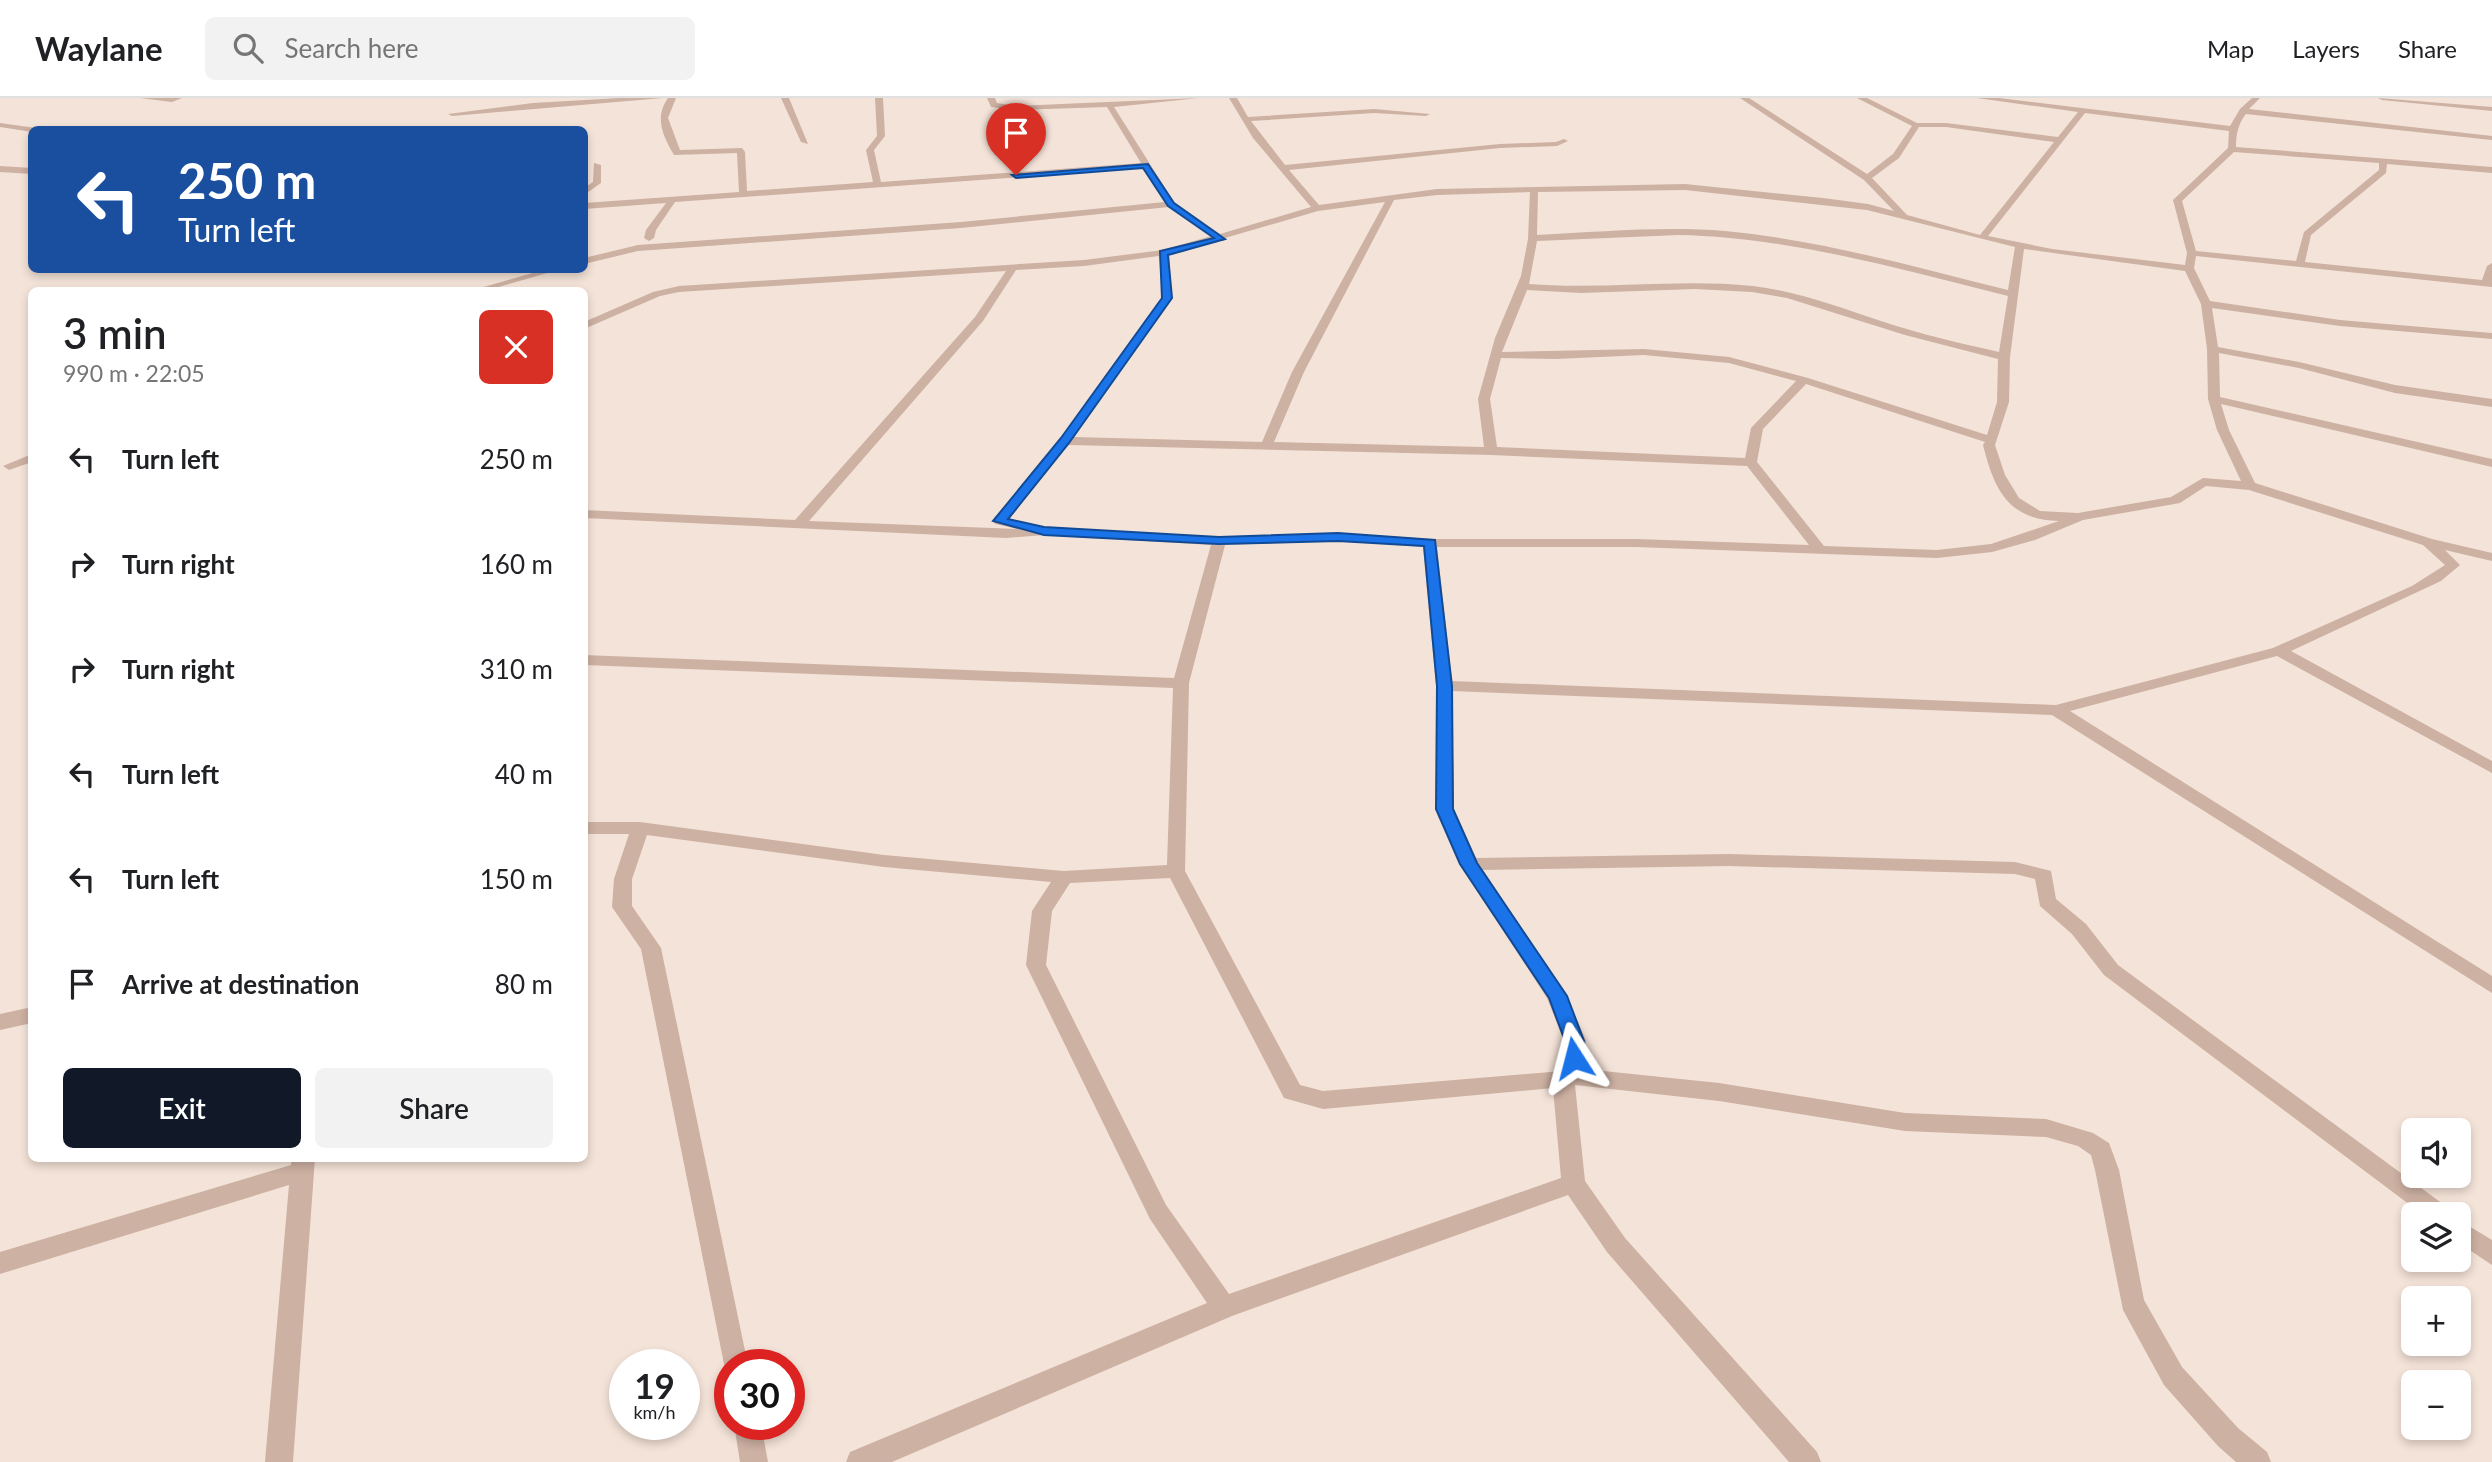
<!DOCTYPE html>
<meta charset="utf-8">
<style>
:root{--surface:#fff;--page:#f2f2f2;--text:#202124;--muted:#757577;--line:#e0e0e0;--accent:#111827}
body{margin:0;font-family:Lato,sans-serif;background:var(--page);color:var(--text);height:100vh;display:flex;flex-direction:column;font-size:26px;white-space:nowrap}
*{box-sizing:border-box;margin:0}
p{font-size:23px;color:var(--muted)}
.icon{flex:none;width:38px;height:38px;fill:none;stroke:currentColor;stroke-width:2;stroke-linecap:round;stroke-linejoin:round}
.map{position:relative;flex:1;overflow:hidden}
.panel{position:absolute;left:28px;top:189px;width:560px;height:875px;display:flex;flex-direction:column;background:var(--surface);border-radius:10px;box-shadow:0 4px 10px #0003}
.panel>*{flex:none}
.banner{position:absolute;left:28px;top:28px;width:560px;height:147px;border-radius:10px;box-shadow:0 4px 10px #0003;background:#1a4fa0;color:#fff;overflow:hidden}
.tools{position:absolute;left:2401px;top:1020px;display:grid;gap:14px}
.tools a{display:grid;place-items:center;width:70px;height:70px;border-radius:10px;background:var(--surface);box-shadow:0 4px 10px #0003;font-size:35px}
.speed{position:absolute;left:609px;top:1251px;display:flex;gap:14px;font-size:35px;font-weight:700;text-align:center}
.speed>*{display:grid;place-content:center;width:91px;height:91px;border-radius:50%;background:var(--surface);box-shadow:0 4px 10px #0003;line-height:1}
.speed small{font-size:18px;font-weight:400}
.speed .limit{border:10px solid #d22;background:#fff;color:#111}
.pin{position:absolute;display:grid;place-items:center;width:60px;height:60px;color:#fff;margin:-72px -30px;border-radius:50% 50% 50% 0;rotate:-45deg;box-shadow:0 0 7px #0007}
.pin .icon{rotate:45deg}
.me{position:absolute;width:77px;margin:-38px;rotate:351deg;stroke-linejoin:round;filter:drop-shadow(0 0 5px #0008)}
.turn{display:flex;align-items:center;gap:24px;height:147px;padding:0 35px;font-size:32px}
.turn .icon{width:91px;height:91px;stroke-width:2.5}
.turn b{display:block;font-size:49px;line-height:60px}
.round{display:grid;place-items:center;flex:none;width:74px;height:74px;border-radius:10px;background:var(--page)}
.headline{display:flex;align-items:center;justify-content:space-between;height:119px;padding:0 35px}
h1{font-size:42px;font-weight:600;line-height:52px}
.action{display:flex;gap:14px;margin-top:auto;padding:14px 35px}
.action a{flex:1;height:80px;border-radius:10px;background:var(--accent);color:#fff;font-size:28px;font-weight:600;line-height:80px;text-align:center}
.action a+a{background:var(--page);color:var(--text)}
ul{padding:0;list-style:none}
li{display:flex;align-items:center;gap:21px;height:105px;padding:0 35px}
li div{flex:1}
li b{display:block;font-size:26px}
li em{font-style:normal}
header{display:flex;align-items:center;gap:42px;box-sizing:border-box;height:98px;padding:0 35px;background:var(--surface);border-bottom:2px solid var(--line)}
header strong{font-size:33px}
nav{display:flex;gap:38px;margin-inline-start:auto;font-size:24px}
.search{width:490px;height:63px;background:var(--page);display:flex;align-items:center;gap:18px;box-sizing:border-box;padding:0 24px;border-radius:10px;color:var(--muted);font-size:26px}
.map>svg:first-child{display:block}
</style>
<header>
<strong>Waylane</strong>
<div class="search"><svg class="icon" aria-label="search" viewBox="0 0 24 24"><circle cx="10" cy="10" r="6"/><path d="M15 15l6 6"/></svg>Search here</div>
<nav><a>Map</a><a>Layers</a><a>Share</a></nav>
</header>
<div class="map">
<svg width="2492" height="1364" viewBox="0 0 2492 1364">
<rect width="100%" height="100%" fill="#f4e3d8"/>
<g fill="none" stroke-linecap="round" stroke-linejoin="round">
<path fill="#cdb1a3" fill-rule="evenodd" d="M 140,0 L 182,0 L 172,4 Z
M 619,0 L 663,0 L 452,18 L 448,16 L 533,5 Z
M 668,0 L 676,0 L 668,20 L 680,52 L 742,50 L 745,54 L 747,93 L 873,84 L 866,52 L 877,38 L 875,0 L 883,0 L 885,38 L 874,52 L 881,84 L 1141,65 L 1107,9 L 1015,12 L 991,9 L 987,0 L 995,0 L 997,5 L 1015,8 L 1199,0 L 1114,9 L 1174,104 L 1220,136 L 1311,109 L 1253,40 L 1229,0 L 1237,0 L 1248,19 L 1374,11 L 1430,16 L 1426,18 L 1374,15 L 1251,23 L 1285,67 L 1500,46 L 1556,44 L 1564,41 L 1568,43 L 1557,48 L 1500,50 L 1289,72 L 1319,107 L 1437,91 L 1685,86 L 1823,100 L 1868,106 L 1894,113 L 1864,82 L 1740,0 L 1749,0 L 1867,76 L 1893,56 L 1912,28 L 1857,0 L 1867,0 L 1917,25 L 1946,25 L 2058,39 L 2078,14 L 1977,0 L 1999,0 L 2230,28 L 2240,11 L 2252,0 L 2260,0 L 2249,11 L 2492,38 L 2492,42 L 2246,16 C 2238,26 2236,36 2236,49 L 2492,69 L 2492,75 L 2387,66 L 2386,75 L 2311,137 L 2305,164 L 2482,182 L 2487,168 L 2492,165 L 2492,189 L 2196,158 L 2194,170 L 2210,203 L 2340,222 L 2492,235 L 2492,241 L 2340,228 L 2212,210 L 2218,249 L 2299,264 L 2395,287 L 2492,301 L 2492,309 L 2395,295 L 2299,270 L 2219,255 L 2220,299 L 2492,361 L 2492,369 L 2221,306 L 2229,332 L 2255,385 L 2432,441 L 2492,455 L 2492,463 L 2445,452 L 2460,467 L 2441,483 L 2291,553 L 2492,663 L 2492,675 L 2277,558 L 2070,613 L 2492,878 L 2492,895 L 2052,617 L 1452,593 L 1454,711 L 1476,760 L 1729,756 L 2015,764 L 2051,773 L 2056,801 L 2086,826 L 2118,867 L 2447,1109 L 2451,1116 L 2422,1116 L 2104,877 L 2072,836 L 2040,808 L 2035,781 L 2015,776 L 1729,768 L 1483,772 L 1567,898 L 1586,943 L 1584,971 L 1719,985 L 1905,1015 L 2046,1021 L 2093,1035 L 2109,1045 L 2119,1072 L 2144,1202 L 2182,1269 L 2238,1330 L 2267,1354 L 2271,1364 L 2236,1364 L 2218,1348 L 2164,1287 L 2123,1212 L 2095,1072 L 2091,1057 L 2078,1048 L 2046,1039 L 1905,1033 L 1719,1003 L 1575,987 L 1585,1083 L 1625,1140 L 1817,1354 L 1821,1364 L 1789,1364 L 1607,1154 L 1568,1097 L 1232,1218 L 892,1364 L 846,1364 L 850,1354 L 1207,1205 L 1150,1121 L 1026,867 L 1032,813 L 1051,784 L 884,769 L 647,737 L 632,781 L 632,808 L 661,850 L 748,1267 L 730,1267 L 730,1277 L 726,1276 L 641,851 L 612,809 L 614,781 L 629,736 L 584,736 L 584,724 L 640,724 L 884,757 L 1064,773 L 1167,767 L 1173,590 L 584,567 L 584,557 L 1174,580 L 1211,447 L 1044,437 L 1006,440 L 584,420 L 584,412 L 795,422 L 975,219 L 1006,173 L 679,194 L 660,198 L 584,231 L 584,224 L 653,194 L 679,188 L 1084,162 L 1163,152 L 1211,138 L 1169,109 L 961,130 L 638,153 L 584,166 L 584,160 L 638,147 L 961,124 L 1165,104 L 1144,70 L 675,104 L 656,132 L 654,140 L 649,143 L 644,140 L 646,132 L 666,105 L 584,111 L 584,105 L 739,94 L 737,55 L 674,57 C 663,38 654,20 668,0 ZM 2085,15 L 2229,33 L 2228,50 L 2173,102 L 2187,155 L 2185,167 L 2052,151 L 1988,138 ZM 1919,29 L 1946,29 L 2054,44 L 1980,137 L 1907,117 L 1872,80 L 1899,60 ZM 2234,54 L 2379,65 L 2379,72 L 2304,134 L 2296,163 L 2196,153 L 2182,103 ZM 1685,92 L 1867,112 L 2015,149 L 2008,192 C 1915,169 1821,142 1725,133 C 1662,128 1600,134 1537,137 L 1538,94 ZM 1530,94 L 1528,141 L 1521,178 L 1495,240 L 1478,301 L 1484,349 L 1274,344 L 1304,274 L 1394,102 L 1437,97 ZM 1385,104 L 1292,274 L 1262,344 L 1074,339 L 1172,200 L 1169,157 L 1217,142 L 1224,143 L 1225,140 L 1318,113 ZM 1678,137 C 1790,139 1899,171 2008,198 L 1999,254 C 1959,245 1920,236 1881,223 C 1839,209 1797,193 1753,188 C 1678,180 1603,192 1529,186 L 1537,143 ZM 2024,151 L 2185,173 L 2201,206 L 2207,251 L 2208,301 L 2217,332 L 2241,383 L 2203,380 L 2171,399 L 2078,415 L 2040,413 L 2019,400 L 2005,377 L 1995,347 L 2009,304 L 2010,259 ZM 1159,158 L 1162,200 L 1061,340 L 993,423 L 995,426 L 1018,431 L 809,423 L 983,223 L 1016,172 L 1084,168 ZM 1695,191 L 1752,194 L 1787,200 L 1905,237 L 1998,261 L 1997,304 L 1987,337 L 1808,280 L 1729,259 L 1644,251 L 1502,254 L 1527,192 L 1581,195 ZM 1644,257 L 1729,265 L 1796,283 L 1751,330 L 1745,360 L 1497,349 L 1490,301 L 1501,260 L 1556,261 ZM 1806,286 L 1985,344 L 1983,347 C 1994,391 2008,422 2059,423 L 1991,446 L 1937,452 L 1824,448 L 1757,364 L 1763,331 ZM 1068,347 L 1491,357 L 1747,368 L 1809,447 L 1636,441 L 1430,441 L 1338,435 L 1219,439 L 1028,430 L 1028,425 L 1009,421 ZM 2206,388 L 2249,392 L 2423,447 L 2445,467 L 2412,488 L 2273,550 L 2056,607 L 1452,583 L 1437,449 L 1636,449 L 1937,460 L 1992,454 L 2035,442 L 2083,422 L 2180,405 ZM 1338,443 L 1423,449 L 1436,588 L 1436,711 L 1460,766 L 1547,900 L 1564,943 L 1562,973 L 1323,993 L 1300,987 L 1185,773 L 1189,585 L 1225,447 ZM 1170,780 L 1284,1000 L 1323,1011 L 1553,990 L 1561,1080 L 1229,1196 L 1166,1107 L 1046,867 L 1052,813 L 1070,785 Z
M 781,0 L 789,0 L 808,46 L 801,44 Z
M 2378,0 L 2492,9 L 2492,13 L 2382,2 Z
M 0,25 L 36,30 L 40,32 L 32,32 L 32,34 L 0,29 Z
M 594,65 L 601,67 L 601,85 L 584,97 L 584,90 L 593,84 Z
M 0,68 L 32,70 L 32,76 L 0,74 Z
M 543,172 L 558,172 L 488,192 L 473,192 Z
M 32,356 L 32,364 L 9,372 L 3,368 Z
M 32,909 L 32,925 L 0,932 L 0,916 Z
M 291,1060 L 315,1060 L 293,1364 L 265,1364 L 289,1087 L 0,1176 L 0,1154 L 291,1067 Z
M 2459,1122 L 2492,1142 L 2492,1167 L 2459,1145 Z
M 734,1326 L 761,1326 L 768,1364 L 740,1364 Z"/>
</g>
<path fill="#1a73e8" stroke="#114b97" stroke-width="2" d="M 1148,66 L 1174,105 L 1225,141 L 1168,157 L 1172,200 L 1069,345 L 1008,421 L 1044,429 L 1219,439 L 1338,435 L 1435,442 L 1452,588 L 1453,711 L 1477,765 L 1567,898 L 1584,943 L 1581,965 L 1574,968 L 1567,965 L 1564,960 L 1565,943 L 1549,900 L 1460,766 L 1436,711 L 1437,588 L 1424,448 L 1338,443 L 1219,446 L 1044,437 L 993,423 L 1061,340 L 1162,200 L 1160,153 L 1214,140 L 1168,108 L 1143,70 L 1016,80 L 1012,77 Z"/>
</svg>
<div class="tools">
<a><svg class="icon" aria-label="sound" viewBox="0 0 24 24"><path d="M4 9h4l5-4v14l-5-4H4zM17 9q2 3 0 6"/></svg></a>
<a><svg class="icon" aria-label="layers" viewBox="0 0 24 24"><path d="M12 4l9 5-9 5-9-5zM3 14l9 5 9-5"/></svg></a>
<a>+</a>
<a>−</a>
</div>
<div class="speed"><div>19<small>km/h</small></div><div class="limit">30</div></div>
<div class="pin" style="left:1016px;top:77px;background:#d93025"><svg class="icon" aria-label="arrive" viewBox="0 0 24 24"><path d="M6 21V4h12l-3 4 3 4H6"/></svg></div>
<svg class="me" style="left:1574px;top:960px" viewBox="-20 -20 40 40"><path d="M0-17L14 15 0 8-14 15z" fill="#1a73e8" stroke="#fff" stroke-width="4"/></svg>
<div class="banner">
<div class="turn"><svg class="icon" aria-label="left" viewBox="0 0 24 24"><path d="M17 20v-9H6M10 6l-5 5 5 5"/></svg><div><b>250 m</b>Turn left</div></div>
</div>
<section class="panel">
<div class="headline"><div><h1>3 min</h1><p>990 m · 22:05</p></div><a class="round" style="background:#d93025;color:#fff"><svg class="icon" aria-label="close" viewBox="0 0 24 24"><path d="M6 6l12 12M18 6L6 18"/></svg></a></div>
<ul>
<li><svg class="icon" aria-label="left" viewBox="0 0 24 24"><path d="M17 20v-9H6M10 6l-5 5 5 5"/></svg><div><b>Turn left</b></div><em>250 m</em></li>
<li><svg class="icon" aria-label="right" viewBox="0 0 24 24"><path d="M7 20v-9h11M14 6l5 5-5 5"/></svg><div><b>Turn right</b></div><em>160 m</em></li>
<li><svg class="icon" aria-label="right" viewBox="0 0 24 24"><path d="M7 20v-9h11M14 6l5 5-5 5"/></svg><div><b>Turn right</b></div><em>310 m</em></li>
<li><svg class="icon" aria-label="left" viewBox="0 0 24 24"><path d="M17 20v-9H6M10 6l-5 5 5 5"/></svg><div><b>Turn left</b></div><em>40 m</em></li>
<li><svg class="icon" aria-label="left" viewBox="0 0 24 24"><path d="M17 20v-9H6M10 6l-5 5 5 5"/></svg><div><b>Turn left</b></div><em>150 m</em></li>
<li><svg class="icon" aria-label="arrive" viewBox="0 0 24 24"><path d="M6 21V4h12l-3 4 3 4H6"/></svg><div><b>Arrive at destination</b></div><em>80 m</em></li>
</ul>
<div class="action"><a>Exit</a><a>Share</a></div>
</section>
</div>
